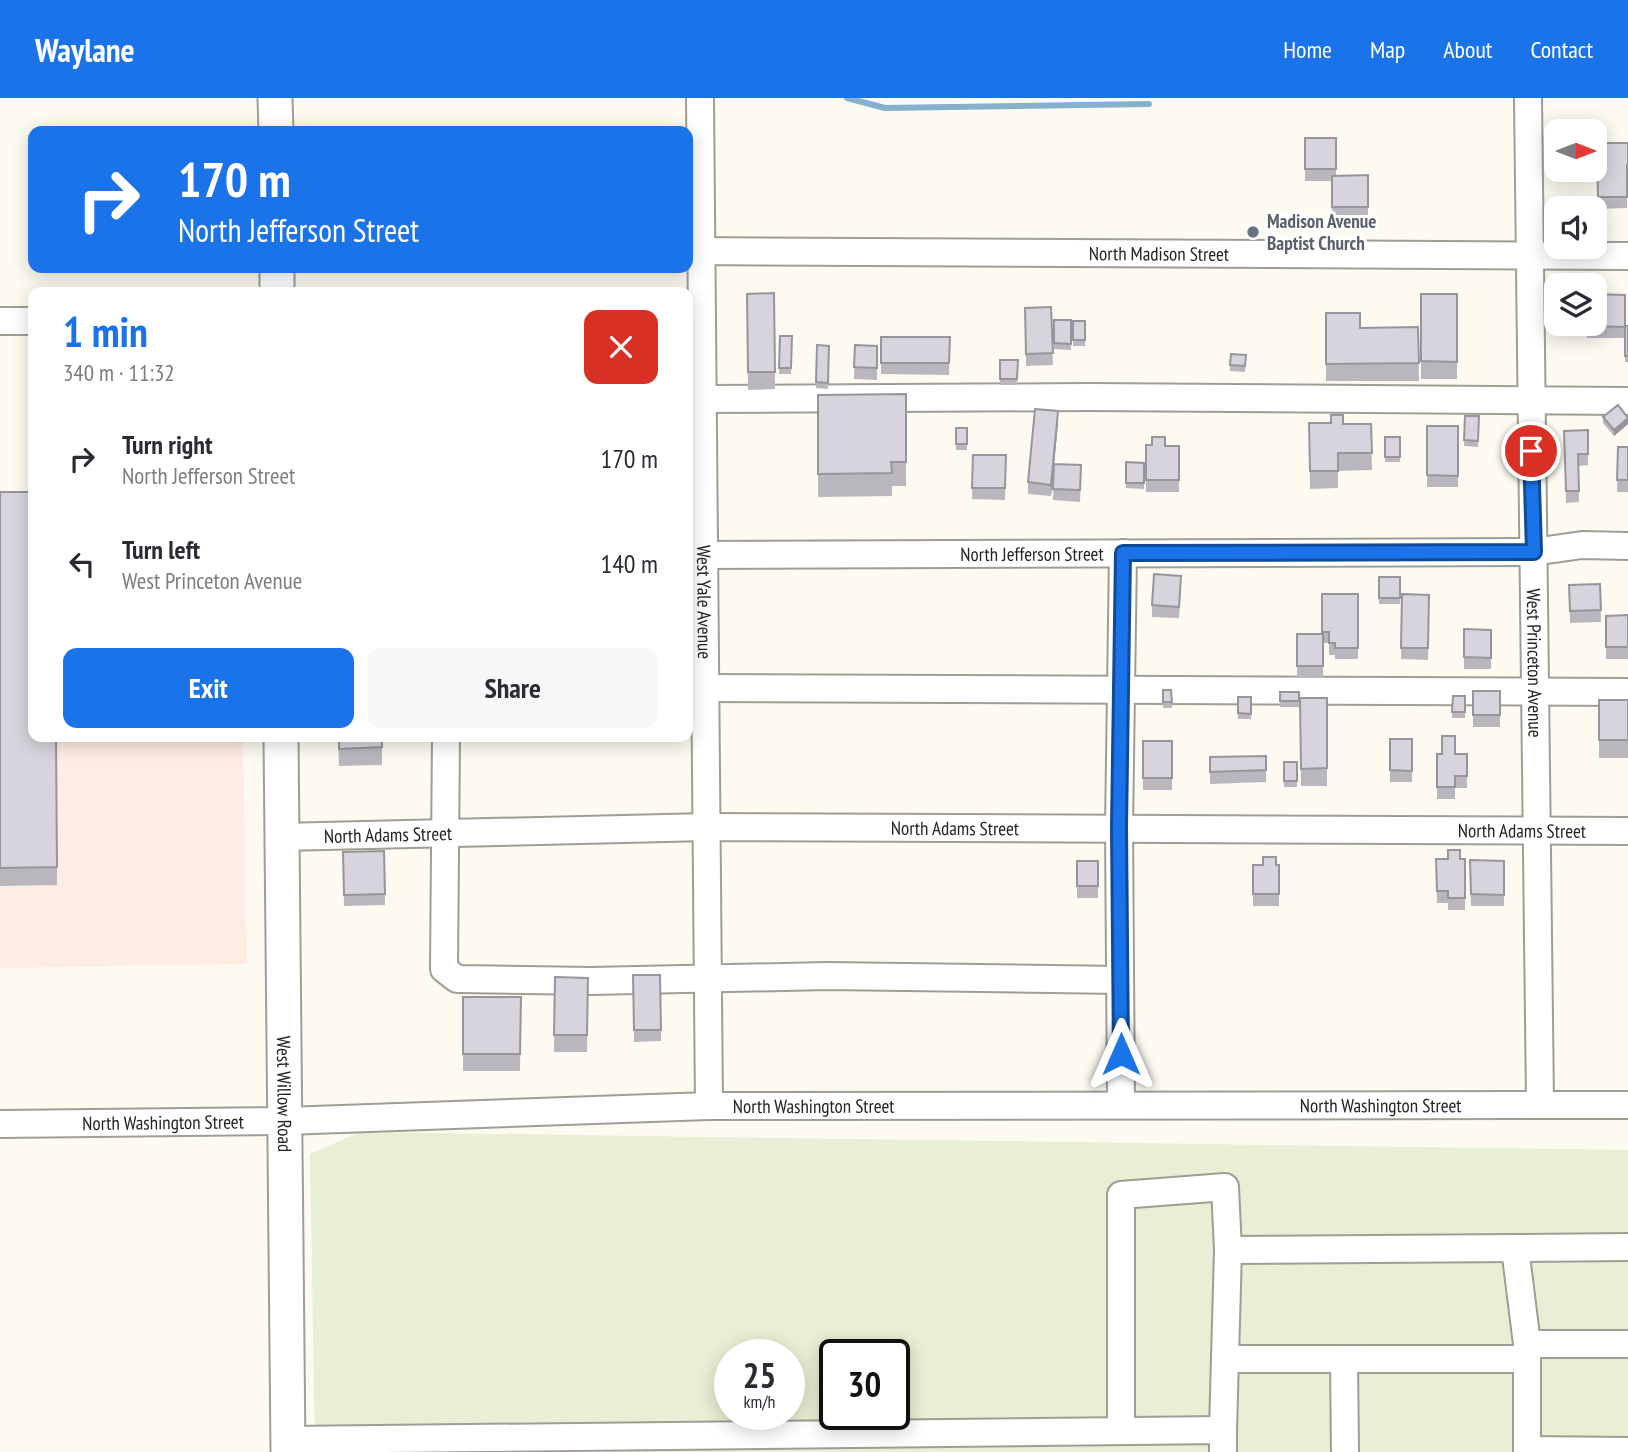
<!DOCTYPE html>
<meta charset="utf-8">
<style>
:root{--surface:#fff;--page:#f7f7f7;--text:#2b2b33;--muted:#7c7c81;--accent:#1a73e8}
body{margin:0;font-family:"PT Sans Narrow",sans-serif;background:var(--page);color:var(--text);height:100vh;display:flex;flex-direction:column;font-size:26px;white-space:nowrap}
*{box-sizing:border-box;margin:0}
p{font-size:23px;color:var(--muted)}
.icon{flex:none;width:38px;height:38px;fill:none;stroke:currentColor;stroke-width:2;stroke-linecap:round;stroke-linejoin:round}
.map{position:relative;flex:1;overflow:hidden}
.details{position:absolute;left:28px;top:189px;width:665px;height:455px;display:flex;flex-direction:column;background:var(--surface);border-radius:14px;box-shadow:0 4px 18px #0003}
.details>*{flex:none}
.hud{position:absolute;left:28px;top:28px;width:665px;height:147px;border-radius:14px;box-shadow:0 4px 18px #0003;background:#1a73e8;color:#fff;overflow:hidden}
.needle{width:46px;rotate:90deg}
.tools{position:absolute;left:1544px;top:21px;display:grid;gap:14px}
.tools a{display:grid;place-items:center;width:63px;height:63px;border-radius:14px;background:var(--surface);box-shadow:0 4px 18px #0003;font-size:35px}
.speed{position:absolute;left:714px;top:1241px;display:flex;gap:14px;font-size:35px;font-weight:700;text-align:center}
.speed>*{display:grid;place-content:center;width:91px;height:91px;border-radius:50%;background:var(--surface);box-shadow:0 4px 18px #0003;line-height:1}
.speed small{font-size:18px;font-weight:400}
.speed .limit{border:4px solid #111;border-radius:10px;background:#fff;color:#111}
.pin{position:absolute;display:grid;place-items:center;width:60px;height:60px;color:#fff;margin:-30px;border:4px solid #fff;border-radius:50%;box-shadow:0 2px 7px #0007}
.me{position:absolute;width:77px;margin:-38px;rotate:0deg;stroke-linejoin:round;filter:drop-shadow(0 0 5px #0008)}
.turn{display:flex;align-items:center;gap:24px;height:147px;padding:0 35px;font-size:32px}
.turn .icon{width:91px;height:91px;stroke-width:2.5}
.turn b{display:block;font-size:49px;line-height:60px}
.round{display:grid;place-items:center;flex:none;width:74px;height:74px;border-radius:14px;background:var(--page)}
.summary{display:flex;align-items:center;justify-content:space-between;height:119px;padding:0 35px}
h1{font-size:42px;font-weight:700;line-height:52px;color:var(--accent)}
.cta{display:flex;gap:14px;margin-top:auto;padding:14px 35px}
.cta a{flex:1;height:80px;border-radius:14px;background:var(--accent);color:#fff;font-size:28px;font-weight:700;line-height:80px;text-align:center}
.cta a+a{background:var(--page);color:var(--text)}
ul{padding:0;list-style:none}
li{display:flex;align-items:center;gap:21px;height:105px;padding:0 35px}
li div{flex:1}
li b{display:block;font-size:26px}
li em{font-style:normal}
header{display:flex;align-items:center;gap:42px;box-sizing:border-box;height:98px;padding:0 35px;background:var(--accent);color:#fff}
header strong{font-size:33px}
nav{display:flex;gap:38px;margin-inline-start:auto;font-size:24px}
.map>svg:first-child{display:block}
</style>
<header>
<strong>Waylane</strong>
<nav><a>Home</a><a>Map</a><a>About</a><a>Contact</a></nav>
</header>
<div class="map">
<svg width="1628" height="1354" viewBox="0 0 1628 1354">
<rect width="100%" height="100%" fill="#fdfbf1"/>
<path fill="#ffede3" d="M 0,403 L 33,403 L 33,639 L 243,639 L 247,866 L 0,870 Z"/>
<path fill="#e8efd4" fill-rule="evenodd" d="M 360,1034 L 1628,1052 L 1628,1354 L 315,1354 L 310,1056 ZM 730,1256 L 789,1256 L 789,1316 L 730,1316 ZM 835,1256 L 894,1256 L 894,1316 L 835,1316 Z"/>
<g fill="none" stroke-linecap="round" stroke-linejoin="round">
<path stroke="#86b1cb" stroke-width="6" d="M 847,0 L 885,10 L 1149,6"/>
<g stroke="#9f9d94" stroke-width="30">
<g id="minor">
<path id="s1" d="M 700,0 L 709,1008"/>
<path id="s2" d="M 1528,0 L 1540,1005"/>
<path id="s3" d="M 688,153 L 1628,158"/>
<path d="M 0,223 L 33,223"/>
<path d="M 703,301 L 1090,299 L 1628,303"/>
<path id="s4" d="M 689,457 L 1533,454 L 1582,447 L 1628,448"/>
<path d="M 706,590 L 1628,594"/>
<path d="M 446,639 L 444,871 L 457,881 L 591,883 L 828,878 L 1120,882"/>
<path id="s5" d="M 281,739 L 707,729 L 1628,733"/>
<path d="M 1121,1005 L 1119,729 L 1123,455"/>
<path id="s6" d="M 0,1026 L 285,1023 L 709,1008 L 1628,1007"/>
<path d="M 1628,1149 L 1515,1150 L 1527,1246 L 1628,1246"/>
<path d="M 1225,1261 L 1527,1261"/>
<path d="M 1344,1261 L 1345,1354"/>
<path d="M 1223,1332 L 1228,1152"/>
<path d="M 1121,1333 L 1121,1097 L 1225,1089 L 1228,1152 L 1515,1150"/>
<path d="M 288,1342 L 1223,1332 L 1223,1354"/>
<path d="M 1527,1354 L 1527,1246"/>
<path d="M 1533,1354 L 1527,1352 L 1628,1353"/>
</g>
</g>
<g stroke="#9f9d94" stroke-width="37">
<g id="major">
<path d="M 275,0 L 276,33"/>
<path d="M 277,170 L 277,194"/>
<path id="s7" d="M 281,639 L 288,1354"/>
</g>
</g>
<use href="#minor" stroke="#fff" stroke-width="26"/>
<use href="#major" stroke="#fff" stroke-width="33"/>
</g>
<path fill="#bab6be" d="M 1305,40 L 1336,40 L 1336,78 L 1368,77 L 1368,120 L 1332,121 L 1332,83 L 1305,83 Z
M 1597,45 L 1628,45 L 1627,110 L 1598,111 Z
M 774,195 L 775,291 L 748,292 L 747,196 Z
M 1421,196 L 1457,196 L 1457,281 L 1421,281 Z
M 1625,197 L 1625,240 L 1587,240 L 1587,226 Z
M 1051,209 L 1053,267 L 1026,268 L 1025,210 Z
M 1326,215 L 1360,230 L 1418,229 L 1419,283 L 1326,283 Z
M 1054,222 L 1071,222 L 1071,252 L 1054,251 Z
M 1073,223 L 1085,223 L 1085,248 L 1073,248 Z
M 1625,228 L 1628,228 L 1628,264 L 1625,264 Z
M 780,238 L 792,238 L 791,276 L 779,276 Z
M 881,239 L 950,239 L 949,277 L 881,276 Z
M 817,247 L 829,248 L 828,291 L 816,290 Z
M 855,247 L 877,248 L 877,282 L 854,281 Z
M 1231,256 L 1246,257 L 1245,274 L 1230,273 Z
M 1000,262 L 1018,262 L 1017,287 L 1000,287 Z
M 906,296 L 906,388 L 892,388 L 892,398 L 818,399 L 818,297 Z
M 1465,318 L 1479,318 L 1478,349 L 1464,348 Z
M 1603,319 L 1628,319 L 1628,326 L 1614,338 L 1603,325 Z
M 1058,325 L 1051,398 L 1028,396 L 1028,384 Z
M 1309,325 L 1371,326 L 1372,372 L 1338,373 L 1338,390 L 1310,391 Z
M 1427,328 L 1458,328 L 1458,389 L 1427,389 Z
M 956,330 L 967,330 L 967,352 L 956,352 Z
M 1588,332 L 1588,367 L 1578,368 L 1579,404 L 1566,405 L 1564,333 Z
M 1385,339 L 1400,339 L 1400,364 L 1385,364 Z
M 1146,347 L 1179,348 L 1179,394 L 1146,394 Z
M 1618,349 L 1628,349 L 1628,394 L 1617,394 Z
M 973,357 L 1006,357 L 1005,402 L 972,401 Z
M 1126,364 L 1144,365 L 1144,391 L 1126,390 Z
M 1054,366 L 1081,379 L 1080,404 L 1053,402 Z
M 0,394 L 33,394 L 33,477 L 30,477 L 30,487 L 56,639 L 57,787 L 0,788 Z
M 1379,479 L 1400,479 L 1400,506 L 1379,506 Z
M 1600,486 L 1601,524 L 1570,525 L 1569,487 Z
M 1181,490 L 1179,520 L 1152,519 L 1152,507 Z
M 1322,496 L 1358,496 L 1358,561 L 1335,561 L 1335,557 L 1329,557 L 1329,545 L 1323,545 L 1323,580 L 1297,580 L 1297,536 L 1322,536 Z
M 1402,496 L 1429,497 L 1428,562 L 1401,561 Z
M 1628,517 L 1628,561 L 1606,561 L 1606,518 Z
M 1464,531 L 1491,532 L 1491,571 L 1464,571 Z
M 1163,592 L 1171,592 L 1172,610 L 1163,610 Z
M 1473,593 L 1500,593 L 1500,629 L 1473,629 Z
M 1280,594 L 1299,594 L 1299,609 L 1280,609 Z
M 1453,598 L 1465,598 L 1465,620 L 1452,620 Z
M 1238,599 L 1251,599 L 1251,621 L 1238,621 Z
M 1300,600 L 1327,600 L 1327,688 L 1301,688 Z
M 1599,602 L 1628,602 L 1628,660 L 1599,660 Z
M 338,639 L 382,639 L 382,667 L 339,668 Z
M 1390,641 L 1412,641 L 1412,684 L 1390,684 Z
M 1143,643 L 1172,643 L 1172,692 L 1143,692 Z
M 1437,656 L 1467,656 L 1467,690 L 1455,690 L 1455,701 L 1437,701 Z
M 1266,658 L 1266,684 L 1210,686 L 1210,659 Z
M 1284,664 L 1297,664 L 1297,689 L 1284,689 Z
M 384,753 L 385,807 L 344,808 L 343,754 Z
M 1436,761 L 1465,761 L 1465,812 L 1448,812 L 1448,805 L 1437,805 Z
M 1470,762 L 1504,763 L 1504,808 L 1471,808 Z
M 1077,763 L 1098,763 L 1098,800 L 1077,800 Z
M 1253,767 L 1279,767 L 1279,808 L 1253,808 Z
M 633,877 L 660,877 L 661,943 L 634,944 Z
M 555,879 L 588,880 L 587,954 L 554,954 Z
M 463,899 L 521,899 L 520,973 L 463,973 Z"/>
<path fill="#97949b" d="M 1058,313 L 1058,325 L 1051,398 L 1051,387 Z
M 1628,320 L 1628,326 L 1614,338 L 1614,332 Z"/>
<path fill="#d8d4dd" stroke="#97949b" stroke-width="2" d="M 1305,40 L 1336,40 L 1336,71 L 1305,71 Z
M 1597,45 L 1628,45 L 1628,66 L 1627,67 L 1627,99 L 1598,99 Z
M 1368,77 L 1368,109 L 1332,109 L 1332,78 Z
M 774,195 L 775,274 L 748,274 L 747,196 Z
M 1421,196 L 1457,196 L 1457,264 L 1421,263 Z
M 1594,196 L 1625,197 L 1625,229 L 1587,228 L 1587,226 L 1594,226 Z
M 1051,209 L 1053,255 L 1026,256 L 1025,210 Z
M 1326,215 L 1360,215 L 1360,230 L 1418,229 L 1419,265 L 1326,266 Z
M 1054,222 L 1071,222 L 1071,246 L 1054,245 Z
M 1073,223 L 1085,223 L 1085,242 L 1073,242 Z
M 1625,228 L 1628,228 L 1628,258 L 1625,258 Z
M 780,238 L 792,238 L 791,270 L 779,270 Z
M 881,239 L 950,239 L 949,265 L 881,265 Z
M 817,247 L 829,248 L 828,285 L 816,284 Z
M 855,247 L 877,248 L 877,270 L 854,269 Z
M 1231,256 L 1246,257 L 1245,268 L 1230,267 Z
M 1000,262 L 1018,262 L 1017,281 L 1000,281 Z
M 906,296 L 906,364 L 891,364 L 892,375 L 818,376 L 818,297 Z
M 1618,307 L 1628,320 L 1614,332 L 1603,319 Z
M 1035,311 L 1058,313 L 1051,387 L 1028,384 Z
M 1331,317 L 1343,317 L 1343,326 L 1371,326 L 1372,355 L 1338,355 L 1338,373 L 1310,373 L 1309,325 L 1331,325 Z
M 1465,318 L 1479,318 L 1478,343 L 1464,342 Z
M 1427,328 L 1458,328 L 1458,378 L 1427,377 Z
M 956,330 L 967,330 L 967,346 L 956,346 Z
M 1588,332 L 1588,356 L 1578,356 L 1579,393 L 1566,393 L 1564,333 Z
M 1152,339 L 1165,339 L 1165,348 L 1179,348 L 1179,382 L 1146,382 L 1146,347 L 1152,347 Z
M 1385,339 L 1400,339 L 1400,359 L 1385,359 Z
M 1618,349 L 1628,349 L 1628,382 L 1617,382 Z
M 973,357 L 1006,357 L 1005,390 L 972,390 Z
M 1126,364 L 1144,365 L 1144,385 L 1126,385 Z
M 1054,366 L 1081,367 L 1080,392 L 1053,391 Z
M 0,394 L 33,394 L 33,460 L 30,460 L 30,487 L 33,487 L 33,639 L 56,639 L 57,769 L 0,770 Z
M 1154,476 L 1181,478 L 1179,509 L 1152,507 Z
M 1379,479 L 1400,479 L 1400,500 L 1379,500 Z
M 1600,486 L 1601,512 L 1570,513 L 1569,487 Z
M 1322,496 L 1358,496 L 1358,550 L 1335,550 L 1335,545 L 1329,545 L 1329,534 L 1322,534 Z
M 1402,496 L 1429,497 L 1428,550 L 1401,550 Z
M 1628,517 L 1628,549 L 1606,549 L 1606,518 Z
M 1464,531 L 1491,532 L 1491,560 L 1464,559 Z
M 1297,536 L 1323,536 L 1323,568 L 1297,568 Z
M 1163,592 L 1171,592 L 1172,604 L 1163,604 Z
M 1473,593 L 1500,593 L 1500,617 L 1473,617 Z
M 1280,594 L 1299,594 L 1299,603 L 1280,603 Z
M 1453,598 L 1465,598 L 1465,614 L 1452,614 Z
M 1238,599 L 1251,599 L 1251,616 L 1238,615 Z
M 1300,600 L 1327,600 L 1327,670 L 1301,671 Z
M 1599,602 L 1628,602 L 1628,642 L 1599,642 Z
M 1442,638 L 1455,638 L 1455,656 L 1467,656 L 1467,678 L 1455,678 L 1455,689 L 1437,689 L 1437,656 L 1442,656 Z
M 339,639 L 382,639 L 382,649 L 339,651 Z
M 1390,641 L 1412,641 L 1412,673 L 1390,672 Z
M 1143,643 L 1172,643 L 1172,680 L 1143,680 Z
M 1266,658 L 1266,672 L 1210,674 L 1210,659 Z
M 1284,664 L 1297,664 L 1297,683 L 1284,683 Z
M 1448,752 L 1460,752 L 1460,761 L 1465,761 L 1465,800 L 1448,800 L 1448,793 L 1437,793 L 1436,761 L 1448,761 Z
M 384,753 L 385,796 L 344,797 L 343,754 Z
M 1263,759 L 1276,759 L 1276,767 L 1279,767 L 1279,796 L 1253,796 L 1253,767 L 1263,767 Z
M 1470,762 L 1504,763 L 1504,797 L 1471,796 Z
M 1077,763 L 1098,763 L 1098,788 L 1077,788 Z
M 633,877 L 660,877 L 661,932 L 634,932 Z
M 555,879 L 588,880 L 587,937 L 554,937 Z
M 463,899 L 521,899 L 520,956 L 463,956 Z"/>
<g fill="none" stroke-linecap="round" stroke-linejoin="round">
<g stroke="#114b97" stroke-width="18">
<path id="route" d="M 1121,956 L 1119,729 L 1123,455 L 1534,454 L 1531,353"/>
</g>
<use href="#route" stroke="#1a73e8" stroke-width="12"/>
</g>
<circle fill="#6b7280" stroke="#fff" stroke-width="2.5" cx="1253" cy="134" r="7"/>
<g text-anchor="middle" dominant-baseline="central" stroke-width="6" stroke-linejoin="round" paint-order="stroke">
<g font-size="19" font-weight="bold" fill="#5b616d" stroke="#fff" text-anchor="start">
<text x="1267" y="123">Madison Avenue<tspan x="1267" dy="22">Baptist Church</tspan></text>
</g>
<g font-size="19" fill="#242320" stroke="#fff">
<text stroke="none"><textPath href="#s3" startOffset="471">North Madison Street</textPath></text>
<text stroke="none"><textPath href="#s4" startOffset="343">North Jefferson Street</textPath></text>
<text stroke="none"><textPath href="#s1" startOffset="504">West Yale Avenue</textPath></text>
<text stroke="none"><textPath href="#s2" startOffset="565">West Princeton Avenue</textPath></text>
<text stroke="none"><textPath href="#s5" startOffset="674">North Adams Street</textPath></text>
<text stroke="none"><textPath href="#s5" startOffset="1241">North Adams Street</textPath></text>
<text stroke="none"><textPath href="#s5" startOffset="107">North Adams Street</textPath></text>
<text stroke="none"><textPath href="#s7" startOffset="357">West Willow Road</textPath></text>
<text stroke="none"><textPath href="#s6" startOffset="1381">North Washington Street</textPath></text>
<text stroke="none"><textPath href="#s6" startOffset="814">North Washington Street</textPath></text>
<text stroke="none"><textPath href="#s6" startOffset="163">North Washington Street</textPath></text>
</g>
</g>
</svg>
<div class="tools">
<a><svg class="needle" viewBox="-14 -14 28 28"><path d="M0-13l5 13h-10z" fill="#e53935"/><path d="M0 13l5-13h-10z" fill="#7c7c81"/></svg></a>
<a><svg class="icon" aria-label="sound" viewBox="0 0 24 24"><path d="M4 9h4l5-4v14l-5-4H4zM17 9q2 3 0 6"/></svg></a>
<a><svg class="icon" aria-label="layers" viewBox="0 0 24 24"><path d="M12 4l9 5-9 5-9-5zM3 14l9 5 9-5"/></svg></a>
</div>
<div class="speed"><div>25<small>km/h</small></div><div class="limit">30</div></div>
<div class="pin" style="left:1531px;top:353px;background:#d93025"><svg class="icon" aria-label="arrive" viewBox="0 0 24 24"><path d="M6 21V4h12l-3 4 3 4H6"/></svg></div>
<svg class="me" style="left:1121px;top:956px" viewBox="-20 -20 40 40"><path d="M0-17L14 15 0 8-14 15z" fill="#1a73e8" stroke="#fff" stroke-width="4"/></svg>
<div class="hud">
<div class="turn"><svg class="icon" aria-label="right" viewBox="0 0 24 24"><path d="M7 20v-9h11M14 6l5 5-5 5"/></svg><div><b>170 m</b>North Jefferson Street</div></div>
</div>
<section class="details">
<div class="summary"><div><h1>1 min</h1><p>340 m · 11:32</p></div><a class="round" style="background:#d93025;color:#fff"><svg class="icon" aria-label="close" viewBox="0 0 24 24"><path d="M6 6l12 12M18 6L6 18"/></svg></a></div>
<ul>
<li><svg class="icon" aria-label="right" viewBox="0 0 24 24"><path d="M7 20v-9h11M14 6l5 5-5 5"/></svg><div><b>Turn right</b><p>North Jefferson Street</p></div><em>170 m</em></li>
<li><svg class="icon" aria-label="left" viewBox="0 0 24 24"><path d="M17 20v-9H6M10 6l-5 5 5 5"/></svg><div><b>Turn left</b><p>West Princeton Avenue</p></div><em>140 m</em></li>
</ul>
<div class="cta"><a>Exit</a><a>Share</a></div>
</section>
</div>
